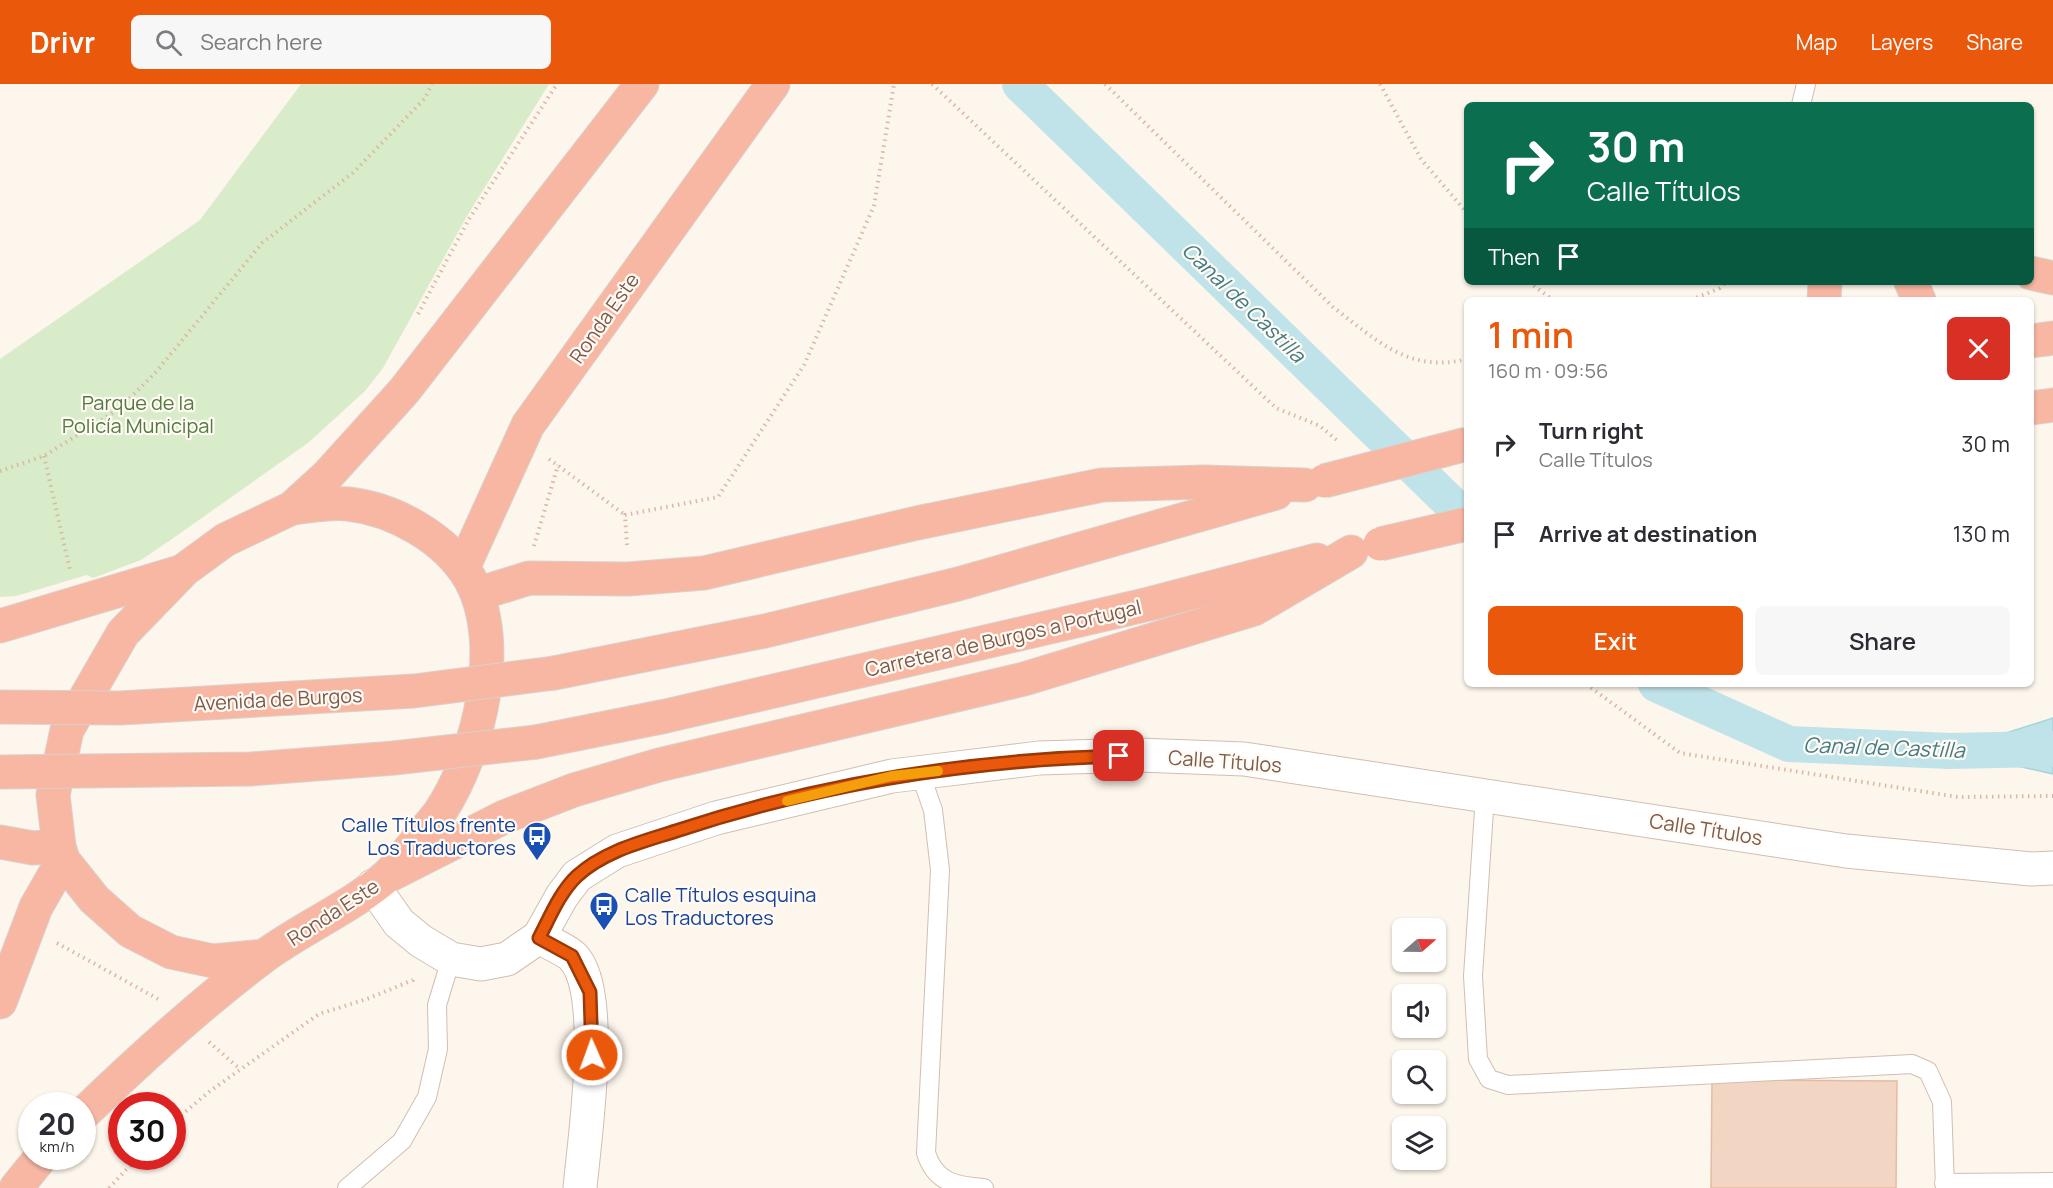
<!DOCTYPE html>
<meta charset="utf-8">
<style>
:root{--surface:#fff;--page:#f7f7f7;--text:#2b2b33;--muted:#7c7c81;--accent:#ea580c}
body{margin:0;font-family:Manrope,sans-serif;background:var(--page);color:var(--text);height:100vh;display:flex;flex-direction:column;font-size:22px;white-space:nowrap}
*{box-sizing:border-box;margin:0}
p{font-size:20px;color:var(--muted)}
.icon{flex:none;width:33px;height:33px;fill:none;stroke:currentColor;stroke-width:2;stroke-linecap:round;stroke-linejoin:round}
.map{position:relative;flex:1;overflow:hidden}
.panel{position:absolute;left:1464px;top:213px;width:570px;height:390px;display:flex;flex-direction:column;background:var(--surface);border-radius:9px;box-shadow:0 2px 4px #0004}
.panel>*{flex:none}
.hud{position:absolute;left:1464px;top:18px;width:570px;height:183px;border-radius:9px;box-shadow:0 2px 4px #0004;background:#0b6e4f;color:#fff;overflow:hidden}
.needle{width:39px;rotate:70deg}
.controls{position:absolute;left:1392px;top:834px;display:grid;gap:12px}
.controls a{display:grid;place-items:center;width:54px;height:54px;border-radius:9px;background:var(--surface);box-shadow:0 2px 4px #0004;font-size:30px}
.speed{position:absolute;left:18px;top:1008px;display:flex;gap:12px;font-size:30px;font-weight:700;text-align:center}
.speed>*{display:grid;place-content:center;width:78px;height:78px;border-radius:50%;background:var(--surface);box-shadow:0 2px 4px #0004;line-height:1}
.speed small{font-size:15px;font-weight:400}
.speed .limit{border:9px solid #d22;background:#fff;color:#111}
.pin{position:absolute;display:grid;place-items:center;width:51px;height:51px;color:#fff;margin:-26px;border-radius:12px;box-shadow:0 3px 9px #0006}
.me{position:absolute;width:66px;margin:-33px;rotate:358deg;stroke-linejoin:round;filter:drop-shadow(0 0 4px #0008)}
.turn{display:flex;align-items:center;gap:21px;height:126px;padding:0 24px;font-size:27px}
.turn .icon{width:78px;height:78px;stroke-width:2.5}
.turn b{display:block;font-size:42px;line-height:51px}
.then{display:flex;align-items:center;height:57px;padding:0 24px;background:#0003;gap:12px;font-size:22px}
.round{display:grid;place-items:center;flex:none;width:63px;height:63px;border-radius:9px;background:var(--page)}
.overview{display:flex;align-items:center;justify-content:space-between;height:102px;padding:0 24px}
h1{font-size:36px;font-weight:600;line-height:45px;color:var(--accent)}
.action{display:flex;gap:12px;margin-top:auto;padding:12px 24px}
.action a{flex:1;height:69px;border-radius:9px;background:var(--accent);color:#fff;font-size:24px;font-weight:600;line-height:69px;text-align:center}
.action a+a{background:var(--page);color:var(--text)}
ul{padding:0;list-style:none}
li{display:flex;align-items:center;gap:18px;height:90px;padding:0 24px}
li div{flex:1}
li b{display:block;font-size:22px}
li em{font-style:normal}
header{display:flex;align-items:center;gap:36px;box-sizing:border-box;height:84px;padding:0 30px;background:var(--accent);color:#fff}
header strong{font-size:28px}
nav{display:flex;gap:33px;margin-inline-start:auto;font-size:21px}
.search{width:420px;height:54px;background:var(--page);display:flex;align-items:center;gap:15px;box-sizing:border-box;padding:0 21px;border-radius:9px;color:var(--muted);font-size:22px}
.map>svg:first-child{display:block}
</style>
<header>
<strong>Drivr</strong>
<div class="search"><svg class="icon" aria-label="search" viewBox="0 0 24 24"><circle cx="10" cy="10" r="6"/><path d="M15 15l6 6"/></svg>Search here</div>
<nav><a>Map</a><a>Layers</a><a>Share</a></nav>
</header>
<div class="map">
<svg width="2053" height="1104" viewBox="0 0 2053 1104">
<rect width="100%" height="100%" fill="#fdf6ec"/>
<path fill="#d8ecc9" d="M 301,0 L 549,0 L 467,132 L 383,284 L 365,307 L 308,359 L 172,455 L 141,476 L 93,494 L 87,491 L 16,512 L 0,513 L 0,275 L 200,136 Z"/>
<path fill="#bfe3e8" stroke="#a5d3da" stroke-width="1.5" d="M 2053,634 L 2053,690 L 1950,667 Z"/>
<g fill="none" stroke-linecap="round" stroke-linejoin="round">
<path stroke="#bfe3e8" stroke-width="36" d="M 1020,0 L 1467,435
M 1656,600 L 1789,660 L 1950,667 L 2053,665"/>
</g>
<path fill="#f3d5c3" stroke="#e6bba3" stroke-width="1.5" d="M 1712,996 L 1897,997 L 1896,1104 L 1711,1104 Z"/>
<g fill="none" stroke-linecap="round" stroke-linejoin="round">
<g stroke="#d1beb0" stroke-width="20">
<path id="lane" d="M 1801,21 L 1806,0
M 920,689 L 933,726 L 940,786 L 926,1069 C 935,1098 955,1102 984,1104
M 1485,711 L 1473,892 L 1478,975 L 1489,995 L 1508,1001 L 1912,980 L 1928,987 L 1942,1018 L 1945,1104
M 1944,1099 L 2053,1098
M 347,1104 L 402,1057 L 427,1013 L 438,965 L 437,921 L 451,875"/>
</g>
<g stroke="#d1beb0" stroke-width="35">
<path id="street" d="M 373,802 L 399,839 L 421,857 L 451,875 L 481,880 L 507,875 L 539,853 L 562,812 L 577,792 L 617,767 L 716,734 L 892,692 L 1039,674 L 1139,671 L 1244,675 L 1846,767 L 2031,785 L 2053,784
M 539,853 C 549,859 562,864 571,871 C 608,902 584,1057 580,1104"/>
</g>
<g stroke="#dad1cd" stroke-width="35">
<path id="highway" d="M 2031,189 L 2053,194
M 1911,198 L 1919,216
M 1824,216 L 1825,198
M 2031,257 L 2053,254
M 2031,324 L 2053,321
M 463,484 L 528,341 L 773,0
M 478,510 L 529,494 L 628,495 L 704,489 L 917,439 L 1102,401 L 1204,398 L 1305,401
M 0,542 L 180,488
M 554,589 L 765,547 L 958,500 L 1276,409
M 536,658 L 666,632 L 1149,520 L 1317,476
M 0,758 L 33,764 L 59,762
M 388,792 L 504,733 L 574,706 L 659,681 L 1024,595 L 1254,525 L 1351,468
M 264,872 L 213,877 L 171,868 L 130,847 L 94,815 L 63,776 L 59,762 L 53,711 L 67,646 L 123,549 L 184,486 L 225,456 L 292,424 L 327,392 L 404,307 L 642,0
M 0,918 L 36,823 L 63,776
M 82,1031 C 140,975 199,921 263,873 C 302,844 350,824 387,792 C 396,784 403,773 411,764 C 420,752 431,740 440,728 C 479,669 506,559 470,495 C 446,454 394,425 348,420 C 330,418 310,422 292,424
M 16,1104 L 42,1072"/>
</g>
<path stroke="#d9b8a5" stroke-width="4" stroke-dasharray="1.5 4.5" stroke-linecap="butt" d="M 932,0 L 1276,324 L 1320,342 L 1339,358
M 1105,0 L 1333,223 C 1375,255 1409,290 1467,275
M 1380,0 L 1421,75 L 1467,129
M 1529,198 L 1553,216
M 1691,216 L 1720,204 L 1726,198
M 418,230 L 469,135 L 557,0
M 44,372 L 70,486
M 549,375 L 625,431
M 0,387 L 44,372 L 119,325 L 156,288 L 262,159 L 354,88 L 425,14 L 432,0
M 627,461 L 625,431 L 718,413 L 804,281 L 874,122 L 894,0
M 534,462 L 558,381
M 1586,600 L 1680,669 L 1958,713 L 2053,712
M 57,859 L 158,915
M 209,958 L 240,985
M 172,1039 L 210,1007 L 319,930 L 367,915 L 413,896 L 415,892
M 109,1104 L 139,1072"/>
<use href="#lane" stroke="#fff" stroke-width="18"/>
<use href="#street" stroke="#fff" stroke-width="33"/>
<use href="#highway" stroke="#f7b7a3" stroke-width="33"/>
<g stroke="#dad1cd" stroke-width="35" stroke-linecap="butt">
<path id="highway-bridge" d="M 1324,397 L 1467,360
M 1380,460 L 1467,440
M 0,623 L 120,624 L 414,607 L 554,589
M 0,688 L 251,685 L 394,674 L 536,658"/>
</g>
<use href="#highway-bridge" stroke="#f7b7a3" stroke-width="33"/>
</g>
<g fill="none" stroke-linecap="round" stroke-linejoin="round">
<g stroke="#983908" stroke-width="15">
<path id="route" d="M 592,971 L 590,908 L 572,872 L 539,854 C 550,833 560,808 577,792 C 604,767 642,758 676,747 C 818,700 969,676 1119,672"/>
</g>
<use href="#route" stroke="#ea580c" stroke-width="10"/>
<path stroke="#f59e0b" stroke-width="10" d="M 787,717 L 892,692 L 938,687"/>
</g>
<defs>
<g id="bus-pin" transform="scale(1.5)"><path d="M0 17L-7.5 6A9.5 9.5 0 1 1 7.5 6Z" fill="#1a4fb4" stroke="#fffaf3"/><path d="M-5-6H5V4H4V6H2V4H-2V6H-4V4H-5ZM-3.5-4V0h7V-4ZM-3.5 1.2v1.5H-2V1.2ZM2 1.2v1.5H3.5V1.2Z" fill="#fff"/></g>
</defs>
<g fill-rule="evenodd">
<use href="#bus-pin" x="537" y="752"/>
<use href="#bus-pin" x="604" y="822"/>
</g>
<g text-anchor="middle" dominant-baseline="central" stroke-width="4.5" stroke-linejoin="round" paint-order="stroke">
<g font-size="20" fill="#7a5c4d" stroke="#fffaf3">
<text transform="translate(604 234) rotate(-55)">Ronda Este</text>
<text transform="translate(1003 554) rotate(-13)">Carretera de Burgos a Portugal</text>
<text transform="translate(278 615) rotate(-3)">Avenida de Burgos</text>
<text transform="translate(1225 677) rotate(4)">Calle Títulos</text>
<text transform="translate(1706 745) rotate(9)">Calle Títulos</text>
<text transform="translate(333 828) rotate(-33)">Ronda Este</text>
</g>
<g font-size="20" fill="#537a41" stroke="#fffaf3">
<text x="138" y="318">Parque de la<tspan x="138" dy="23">Policía Municipal</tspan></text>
</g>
<g font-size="20" fill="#164399" stroke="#fffaf3" text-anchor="end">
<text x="516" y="740">Calle Títulos frente<tspan x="516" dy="23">Los Traductores</tspan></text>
<text x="625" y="810" text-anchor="start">Calle Títulos esquina<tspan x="625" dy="23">Los Traductores</tspan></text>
</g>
<g font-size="21" font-style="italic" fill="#437c86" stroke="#fffaf3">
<text transform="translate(1244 218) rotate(44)">Canal de Castilla</text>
<text transform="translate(1884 663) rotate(2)">Canal de Castilla</text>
</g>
</g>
</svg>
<div class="controls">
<a><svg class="needle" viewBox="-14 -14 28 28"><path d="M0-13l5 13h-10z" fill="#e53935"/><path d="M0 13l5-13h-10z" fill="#7c7c81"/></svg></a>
<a><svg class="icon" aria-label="sound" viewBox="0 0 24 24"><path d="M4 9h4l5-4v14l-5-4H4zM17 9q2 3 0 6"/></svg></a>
<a><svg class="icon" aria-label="search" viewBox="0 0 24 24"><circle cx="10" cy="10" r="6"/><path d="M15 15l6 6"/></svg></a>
<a><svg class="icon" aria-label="layers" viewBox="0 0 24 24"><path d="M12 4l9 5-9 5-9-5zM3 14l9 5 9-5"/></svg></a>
</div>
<div class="speed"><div>20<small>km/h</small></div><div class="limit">30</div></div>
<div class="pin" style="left:1119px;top:672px;background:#d93025"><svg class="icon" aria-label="arrive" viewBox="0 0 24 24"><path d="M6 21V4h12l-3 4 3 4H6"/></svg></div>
<svg class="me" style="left:592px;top:971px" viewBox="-20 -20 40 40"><circle r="17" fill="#ea580c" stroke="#fff" stroke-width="3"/><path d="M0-11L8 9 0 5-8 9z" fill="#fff"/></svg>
<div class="hud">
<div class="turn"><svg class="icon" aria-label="right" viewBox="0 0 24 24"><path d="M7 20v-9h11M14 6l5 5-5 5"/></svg><div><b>30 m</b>Calle Títulos</div></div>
<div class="then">Then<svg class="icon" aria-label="arrive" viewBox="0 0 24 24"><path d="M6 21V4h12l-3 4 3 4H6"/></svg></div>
</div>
<section class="panel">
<div class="overview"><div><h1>1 min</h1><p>160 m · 09:56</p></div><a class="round" style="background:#d93025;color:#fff"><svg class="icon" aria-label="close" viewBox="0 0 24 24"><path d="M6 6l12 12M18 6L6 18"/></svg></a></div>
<ul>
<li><svg class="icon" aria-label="right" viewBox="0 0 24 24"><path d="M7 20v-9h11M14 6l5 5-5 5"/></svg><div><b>Turn right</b><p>Calle Títulos</p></div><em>30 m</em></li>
<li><svg class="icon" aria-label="arrive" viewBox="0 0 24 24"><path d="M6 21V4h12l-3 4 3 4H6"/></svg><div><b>Arrive at destination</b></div><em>130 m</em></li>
</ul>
<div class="action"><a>Exit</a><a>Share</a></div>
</section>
</div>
